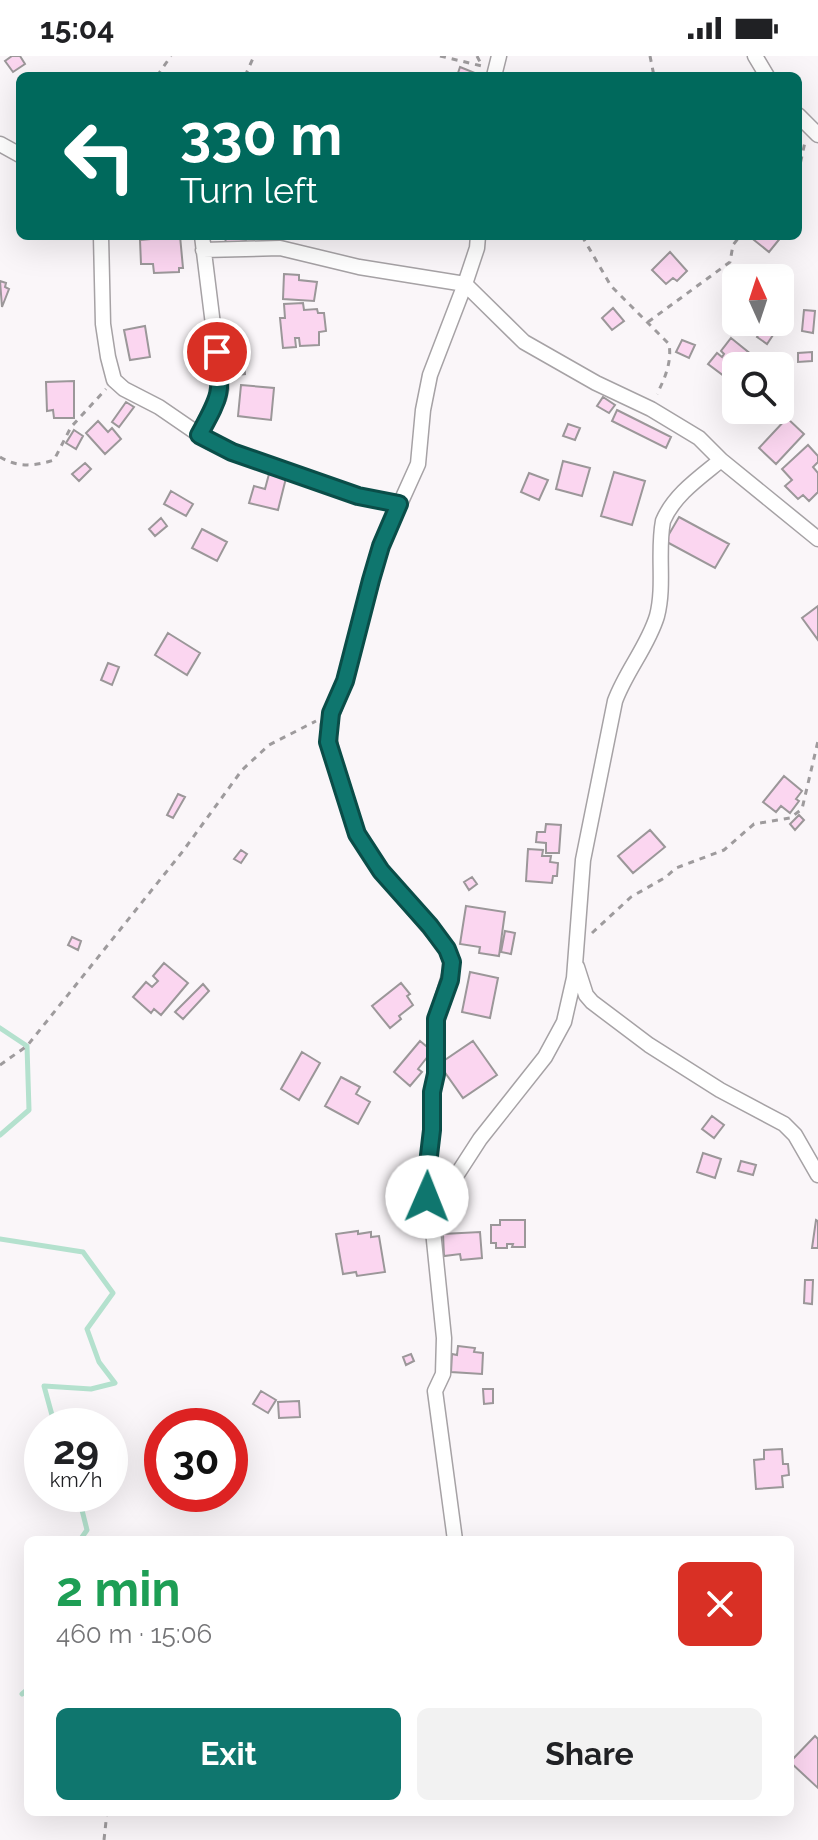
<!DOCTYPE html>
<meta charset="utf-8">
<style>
:root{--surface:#fff;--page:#f2f2f2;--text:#202124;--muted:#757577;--accent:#0f766e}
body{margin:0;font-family:Raleway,sans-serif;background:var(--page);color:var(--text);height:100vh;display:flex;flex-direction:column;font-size:30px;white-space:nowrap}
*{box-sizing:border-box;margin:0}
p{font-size:26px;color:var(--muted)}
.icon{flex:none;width:44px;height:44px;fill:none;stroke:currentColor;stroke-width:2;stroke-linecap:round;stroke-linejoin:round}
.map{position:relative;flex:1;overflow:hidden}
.drawer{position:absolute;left:24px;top:1480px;width:770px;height:280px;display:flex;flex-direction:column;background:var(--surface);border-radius:12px;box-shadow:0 8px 32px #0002}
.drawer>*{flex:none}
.banner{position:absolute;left:16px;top:16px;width:786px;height:168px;border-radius:12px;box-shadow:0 8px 32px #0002;background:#00695c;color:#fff;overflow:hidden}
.needle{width:52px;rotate:357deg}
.tools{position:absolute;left:722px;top:208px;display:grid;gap:16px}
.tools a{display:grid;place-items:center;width:72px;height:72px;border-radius:12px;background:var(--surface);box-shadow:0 8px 32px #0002;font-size:40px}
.speed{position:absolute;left:24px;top:1352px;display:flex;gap:16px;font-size:40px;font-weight:700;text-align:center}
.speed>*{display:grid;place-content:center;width:104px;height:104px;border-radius:50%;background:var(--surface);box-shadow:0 8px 32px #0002;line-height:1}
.speed small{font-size:20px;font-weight:400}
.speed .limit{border:12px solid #d22;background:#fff;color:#111}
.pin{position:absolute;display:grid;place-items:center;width:68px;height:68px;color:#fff;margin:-34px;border:4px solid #fff;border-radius:50%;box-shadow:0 2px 8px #0007}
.me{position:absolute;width:88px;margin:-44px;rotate:1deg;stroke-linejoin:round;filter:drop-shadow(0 0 6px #0008)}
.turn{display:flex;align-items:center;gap:28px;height:168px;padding:0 32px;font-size:36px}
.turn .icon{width:104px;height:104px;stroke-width:2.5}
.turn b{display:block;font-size:56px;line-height:68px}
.round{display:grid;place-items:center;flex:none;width:84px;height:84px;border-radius:12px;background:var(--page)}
.head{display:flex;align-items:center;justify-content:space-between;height:136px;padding:0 32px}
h1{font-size:48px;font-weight:700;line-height:60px;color:#1e9e55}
.action{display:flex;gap:16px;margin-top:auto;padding:16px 32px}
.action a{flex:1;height:92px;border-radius:12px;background:var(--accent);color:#fff;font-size:32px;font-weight:700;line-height:92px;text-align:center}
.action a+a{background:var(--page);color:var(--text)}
.status{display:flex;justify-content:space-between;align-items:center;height:56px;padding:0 40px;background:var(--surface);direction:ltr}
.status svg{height:22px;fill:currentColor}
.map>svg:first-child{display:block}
</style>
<div class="status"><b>15:04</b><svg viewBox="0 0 49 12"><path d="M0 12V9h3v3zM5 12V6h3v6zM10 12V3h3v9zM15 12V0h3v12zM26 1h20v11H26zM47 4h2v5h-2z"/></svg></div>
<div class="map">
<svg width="818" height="1784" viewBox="0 0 818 1784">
<rect width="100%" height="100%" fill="#faf6f9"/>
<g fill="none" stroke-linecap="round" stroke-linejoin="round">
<path stroke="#b4e1ce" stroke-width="5" d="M 0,972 L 27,990 L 29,1054 L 0,1079
M 0,1183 L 83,1196 L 113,1237 L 87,1273 L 99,1306 L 115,1327 L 91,1333 L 44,1330 L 55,1370
M 78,1438 L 87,1474 L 80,1484
M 22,1638 L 28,1633"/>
</g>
<path fill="#fbd6f0" stroke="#9b9799" stroke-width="2" d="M 12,0 L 20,0 L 25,8 L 13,16 L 5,5 Z
M 460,11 L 475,17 L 474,20 L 457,20 Z
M 150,180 L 180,180 L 183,212 L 179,212 L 179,216 L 154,217 L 153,208 L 141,208 L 140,184 L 150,183 Z
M 220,180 L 245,180 L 246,185 L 226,188 L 225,180 Z
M 749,180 L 782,180 L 769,196 Z
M 670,196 L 687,215 L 677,225 L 673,222 L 666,228 L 652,214 Z
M 284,218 L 299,219 L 299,224 L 317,226 L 314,245 L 283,243 Z
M 0,225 L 6,227 L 5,231 L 9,233 L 2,251 Z
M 303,247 L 304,254 L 317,253 L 318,257 L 324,257 L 326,275 L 319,276 L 319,289 L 300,290 L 299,282 L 295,282 L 296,291 L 283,292 L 280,262 L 285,262 L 284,248 Z
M 613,252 L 624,265 L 612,274 L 602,262 Z
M 804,254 L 815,255 L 813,277 L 802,275 Z
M 765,269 L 775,276 L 767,288 L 757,281 Z
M 145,270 L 150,301 L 130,304 L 124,274 Z
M 731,282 L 752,299 L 744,310 L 736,310 L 736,321 L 732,326 L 708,308 L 717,297 L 722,301 L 724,298 L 721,295 Z
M 682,284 L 695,289 L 689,302 L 676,296 Z
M 243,293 L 245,318 L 228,320 L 226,294 Z
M 812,296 L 812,305 L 798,306 L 798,297 Z
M 74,325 L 74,362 L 54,362 L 53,354 L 47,355 L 46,326 Z
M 241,329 L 274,332 L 271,364 L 238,360 Z
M 603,341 L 615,349 L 609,357 L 597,350 Z
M 126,346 L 134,351 L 119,371 L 112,366 Z
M 617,354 L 671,381 L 666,392 L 612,365 Z
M 787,362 L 804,378 L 776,408 L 759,392 Z
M 98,365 L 108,376 L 112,372 L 121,383 L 105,398 L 86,377 Z
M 568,368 L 580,372 L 575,384 L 563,380 Z
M 74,374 L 83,380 L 76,393 L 66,387 Z
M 808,389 L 818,400 L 818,406 L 813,411 L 818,417 L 818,436 L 809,445 L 803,439 L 798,443 L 785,430 L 792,424 L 782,413 Z
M 563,405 L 590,412 L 582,440 L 556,433 Z
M 85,407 L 91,413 L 79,425 L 72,418 Z
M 614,416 L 645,425 L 632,469 L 601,460 Z
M 529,417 L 548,424 L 539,444 L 521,436 Z
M 269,418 L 286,422 L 278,454 L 249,447 L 254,430 L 265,433 Z
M 171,435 L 193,448 L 186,460 L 164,448 Z
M 679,461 L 729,488 L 715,512 L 665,485 Z
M 161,462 L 167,470 L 155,480 L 149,473 Z
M 202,473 L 227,486 L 217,505 L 192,492 Z
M 818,550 L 818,584 L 802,562 Z
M 168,577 L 200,597 L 187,619 L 155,599 Z
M 108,607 L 119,611 L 112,629 L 101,624 Z
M 784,720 L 802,735 L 796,743 L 799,745 L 790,757 L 781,750 L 776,756 L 763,746 Z
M 178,738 L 185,741 L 173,762 L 167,759 Z
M 799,759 L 804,764 L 795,774 L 790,768 Z
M 546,768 L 561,769 L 559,797 L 546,797 L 546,787 L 536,786 L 537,776 L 545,776 Z
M 650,774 L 665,791 L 633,817 L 618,800 Z
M 528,793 L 543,794 L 542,800 L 551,800 L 550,806 L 558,807 L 557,820 L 553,820 L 552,827 L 526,825 Z
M 241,794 L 247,798 L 241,807 L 234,803 Z
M 472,821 L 477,828 L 469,834 L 464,826 Z
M 466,850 L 505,856 L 499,900 L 479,897 L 480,891 L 460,888 Z
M 505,875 L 515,877 L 511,898 L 501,896 Z
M 72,881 L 81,885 L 78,894 L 68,889 Z
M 164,907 L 188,927 L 161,959 L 154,953 L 151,957 L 133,941 L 146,926 L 152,931 L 158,925 L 153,920 Z
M 470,916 L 498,922 L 490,962 L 462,956 Z
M 401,927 L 410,938 L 407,940 L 413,949 L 399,960 L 401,963 L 390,972 L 372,950 Z
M 203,928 L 209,935 L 183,963 L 175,956 Z
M 420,985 L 432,995 L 418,1013 L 422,1016 L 410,1030 L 394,1016 Z
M 473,985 L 497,1019 L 463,1042 L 439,1008 Z
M 302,996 L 320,1007 L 299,1044 L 281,1033 Z
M 341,1021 L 360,1031 L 356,1038 L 370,1046 L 358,1068 L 325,1050 Z
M 712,1060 L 724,1069 L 714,1082 L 702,1073 Z
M 703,1097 L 721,1103 L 715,1122 L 697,1116 Z
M 741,1105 L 756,1109 L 753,1119 L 738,1115 Z
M 500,1164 L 525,1164 L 525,1191 L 512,1191 L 513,1188 L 507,1188 L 507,1192 L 496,1192 L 496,1187 L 491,1187 L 491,1169 L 500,1169 Z
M 816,1164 L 818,1165 L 818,1192 L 812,1192 Z
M 358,1175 L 358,1178 L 371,1176 L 371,1181 L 379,1180 L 385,1216 L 357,1220 L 356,1216 L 343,1218 L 336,1178 Z
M 480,1176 L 482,1202 L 461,1204 L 460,1198 L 444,1200 L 443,1178 Z
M 805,1224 L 813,1224 L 812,1248 L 804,1247 Z
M 458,1290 L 475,1292 L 474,1296 L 483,1297 L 482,1318 L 451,1316 L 452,1298 L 457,1299 Z
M 411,1298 L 414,1305 L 406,1309 L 403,1301 Z
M 483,1333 L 493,1333 L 493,1347 L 484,1348 Z
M 261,1335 L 276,1344 L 268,1357 L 253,1348 Z
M 299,1345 L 300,1361 L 279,1362 L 278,1346 Z
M 782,1393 L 783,1408 L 788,1408 L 789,1419 L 782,1420 L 783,1431 L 756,1433 L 754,1404 L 764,1403 L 764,1394 Z
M 815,1680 L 818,1683 L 818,1732 L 790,1706 Z"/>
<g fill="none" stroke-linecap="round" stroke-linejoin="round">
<g stroke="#a6a2a5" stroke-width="17">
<path id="minor" d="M 755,0 L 767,20
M 494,20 L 499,0
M 798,59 L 818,79
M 0,88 L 20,99
M 101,180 L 103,268 L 108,301 L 114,324 L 124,333 L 159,351 L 210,386 L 232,396 L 358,440 L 399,448
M 203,194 L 280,192 L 359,211 L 465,228 L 524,286 L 596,327 L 651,353 L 699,382 L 721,404 L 818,483
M 199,379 L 219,342 L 221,333 L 202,180
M 577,911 L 586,939 L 592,946 L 649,989 L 720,1034 L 784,1068 L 795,1079 L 818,1119
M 432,1164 L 426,1125 L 432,1074 L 432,1036 L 436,1018 L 436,963 L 452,910 L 447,893 L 381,815 L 357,778 L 332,701 L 328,669 L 345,625 L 381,490 L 418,408 L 423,354 L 430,319 L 465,228 L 477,192 L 478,180
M 455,1484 L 435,1335 L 443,1318 L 444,1282 L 432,1165 L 447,1134 L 480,1083 L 545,1001 L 564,966 L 574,922 L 583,804 L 615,645 C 626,615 648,590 657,560 C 665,529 657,496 663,465 C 674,439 699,422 721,404"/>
</g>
<path stroke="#9e9b9d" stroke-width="3" stroke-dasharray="6 6" stroke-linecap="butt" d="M 440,0 L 482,10
M 477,0 L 481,8
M 650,0 L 654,20
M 157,20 L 171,0
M 245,20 L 254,0
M 798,118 L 805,86
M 582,180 L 611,230 L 669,288 C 672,306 665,322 657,338
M 648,266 L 730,206 L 733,189 L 740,180
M 0,401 C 18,412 35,410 54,404 L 71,371 L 106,333
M 592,877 L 631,841 L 666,821 L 676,812 L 724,794 L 754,768 L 790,762 L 802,753 L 818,685
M 0,1009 L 27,990 L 183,795 L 242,714 L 269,689 L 316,665
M 104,1784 L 107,1756"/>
<use href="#minor" stroke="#fff" stroke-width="14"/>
</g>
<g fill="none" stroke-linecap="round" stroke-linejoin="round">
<g stroke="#0a4d48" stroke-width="20">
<path id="route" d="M 217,296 C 223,338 219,342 199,379 L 232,396 L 358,440 L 399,448 L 381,490 L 371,524 L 345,625 L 331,657 L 328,686 L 357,778 L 381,815 L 430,870 L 447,893 L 452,906 L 450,924 L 436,963 L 436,1018 L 432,1036 L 432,1074 L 426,1125 L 427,1141"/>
</g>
<use href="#route" stroke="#0f766e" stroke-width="14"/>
</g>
</svg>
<div class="tools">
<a><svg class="needle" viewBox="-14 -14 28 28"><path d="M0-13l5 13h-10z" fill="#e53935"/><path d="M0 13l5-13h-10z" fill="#757577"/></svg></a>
<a><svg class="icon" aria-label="search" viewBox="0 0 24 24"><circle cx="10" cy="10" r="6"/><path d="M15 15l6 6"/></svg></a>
</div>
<div class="speed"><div>29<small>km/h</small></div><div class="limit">30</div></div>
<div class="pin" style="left:217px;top:296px;background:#d93025"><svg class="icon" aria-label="arrive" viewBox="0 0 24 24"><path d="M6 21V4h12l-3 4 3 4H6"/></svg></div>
<svg class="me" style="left:427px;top:1141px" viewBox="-20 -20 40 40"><circle r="19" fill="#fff"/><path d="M0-13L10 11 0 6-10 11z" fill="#0f766e"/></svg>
<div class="banner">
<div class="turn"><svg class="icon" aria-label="left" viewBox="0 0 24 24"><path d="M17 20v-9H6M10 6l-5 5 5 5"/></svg><div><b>330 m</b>Turn left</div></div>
</div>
<section class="drawer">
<div class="head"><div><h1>2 min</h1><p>460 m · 15:06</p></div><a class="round" style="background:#d93025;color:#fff"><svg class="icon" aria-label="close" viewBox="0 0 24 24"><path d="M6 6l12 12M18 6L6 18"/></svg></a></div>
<div class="action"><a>Exit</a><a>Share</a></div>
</section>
</div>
